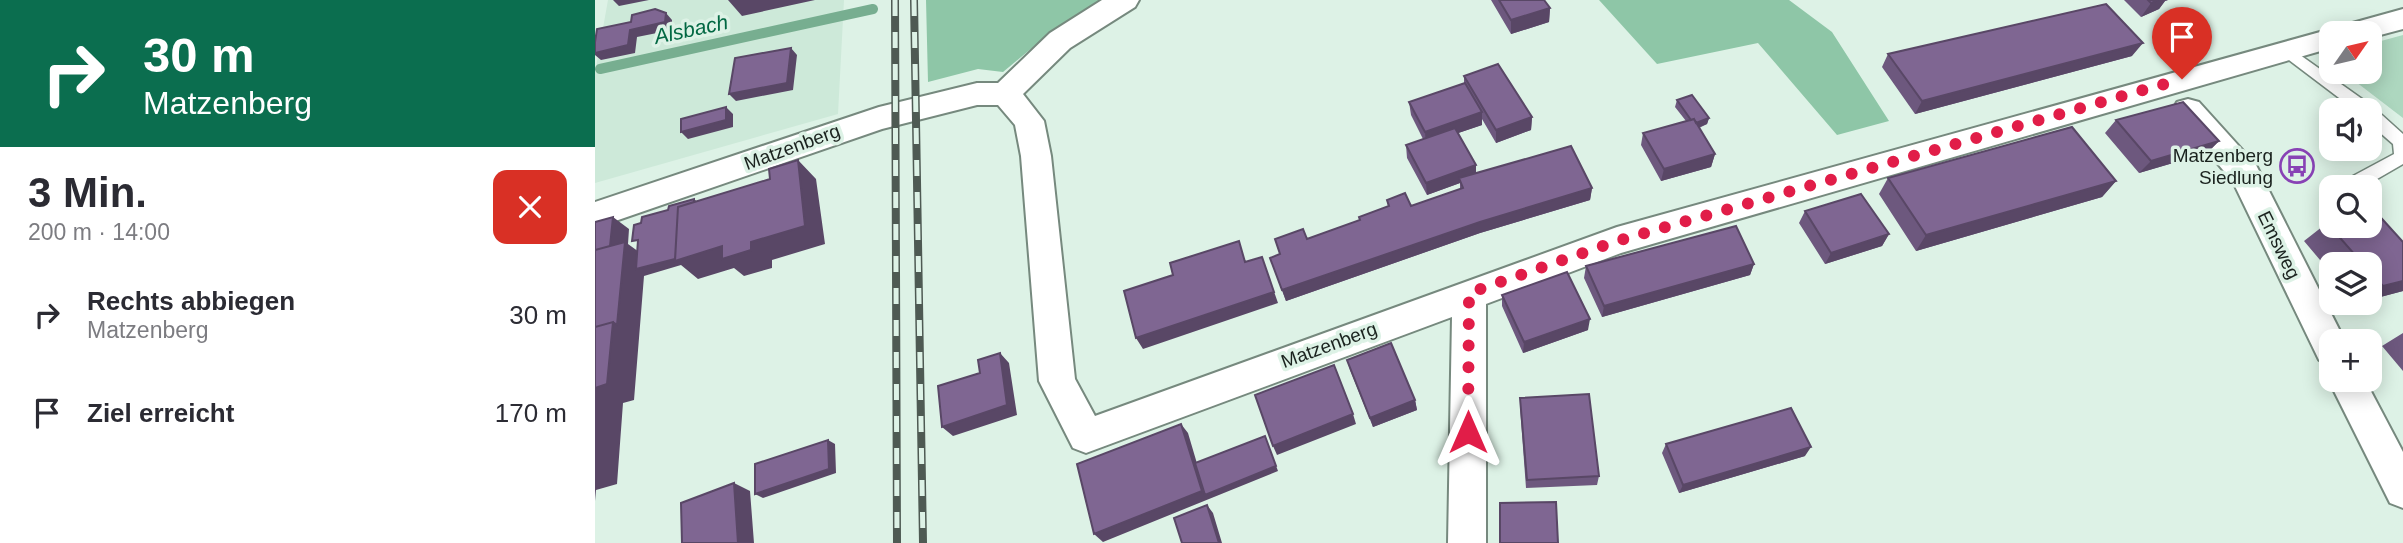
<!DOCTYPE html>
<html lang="de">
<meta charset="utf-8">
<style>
:root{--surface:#fff;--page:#f2f2f3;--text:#2b2b33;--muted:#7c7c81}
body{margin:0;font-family:Helvetica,sans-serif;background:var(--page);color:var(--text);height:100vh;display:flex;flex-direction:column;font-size:26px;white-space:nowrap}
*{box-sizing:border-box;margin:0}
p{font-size:23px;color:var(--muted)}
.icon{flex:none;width:38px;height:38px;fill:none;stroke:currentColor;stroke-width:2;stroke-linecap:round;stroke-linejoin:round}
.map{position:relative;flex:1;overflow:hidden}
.sheet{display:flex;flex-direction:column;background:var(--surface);width:595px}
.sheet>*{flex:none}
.banner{background:#0b6e4f;color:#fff;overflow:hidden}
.needle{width:46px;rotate:56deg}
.buttons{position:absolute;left:1724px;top:21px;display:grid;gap:14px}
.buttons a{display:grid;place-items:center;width:63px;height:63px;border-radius:14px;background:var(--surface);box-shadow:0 4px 18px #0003;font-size:35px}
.pin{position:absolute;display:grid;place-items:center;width:60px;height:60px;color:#fff;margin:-72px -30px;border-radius:50% 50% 50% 0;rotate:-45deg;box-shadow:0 0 7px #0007}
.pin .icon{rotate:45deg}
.me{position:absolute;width:77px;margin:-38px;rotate:0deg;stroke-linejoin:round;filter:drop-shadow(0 0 5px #0008)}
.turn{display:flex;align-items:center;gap:24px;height:147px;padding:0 28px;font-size:32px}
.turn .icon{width:91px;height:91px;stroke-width:2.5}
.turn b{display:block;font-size:49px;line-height:60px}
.round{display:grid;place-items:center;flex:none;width:74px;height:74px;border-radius:14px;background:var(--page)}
.headline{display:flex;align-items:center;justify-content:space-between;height:119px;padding:0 28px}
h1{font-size:42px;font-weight:700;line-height:52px}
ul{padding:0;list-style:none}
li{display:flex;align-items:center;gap:21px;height:98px;padding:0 28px}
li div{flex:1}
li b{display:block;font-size:26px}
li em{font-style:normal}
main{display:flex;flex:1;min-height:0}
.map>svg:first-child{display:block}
</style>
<main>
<section class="sheet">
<div class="banner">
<div class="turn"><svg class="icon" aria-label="right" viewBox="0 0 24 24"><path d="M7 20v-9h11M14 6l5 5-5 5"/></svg><div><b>30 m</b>Matzenberg</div></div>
</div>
<div class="headline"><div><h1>3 Min.</h1><p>200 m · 14:00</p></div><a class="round" style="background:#d93025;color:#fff"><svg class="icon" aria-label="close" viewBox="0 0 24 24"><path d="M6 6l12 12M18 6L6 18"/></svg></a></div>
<ul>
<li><svg class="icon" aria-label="right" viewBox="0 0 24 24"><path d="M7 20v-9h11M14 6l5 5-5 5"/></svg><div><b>Rechts abbiegen</b><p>Matzenberg</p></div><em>30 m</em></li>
<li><svg class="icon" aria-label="arrive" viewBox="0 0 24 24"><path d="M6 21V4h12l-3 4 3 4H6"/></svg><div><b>Ziel erreicht</b></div><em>170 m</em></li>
</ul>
</section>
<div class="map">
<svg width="1808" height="543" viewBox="0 0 1808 543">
<rect width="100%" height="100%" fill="#ddf2e6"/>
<path fill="#cde9d9" d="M 13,0 L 249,0 L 243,114 L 0,183 L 0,73 Z"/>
<path fill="#add7bf" d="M 1808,35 L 1808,118 L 1748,72 L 1774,72 L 1775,44 Z"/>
<path fill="#8ec6a7" d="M 331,0 L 510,0 L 450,37 L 408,72 L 383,69 L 333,82 Z
M 1004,0 L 1194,0 L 1237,32 L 1294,121 L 1242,135 L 1163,43 L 1062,64 Z"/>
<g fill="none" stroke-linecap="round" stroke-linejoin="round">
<path stroke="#77ae90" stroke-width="10" d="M 5,69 L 278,9"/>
<g stroke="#76897e" stroke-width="3">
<path id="service" d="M 1691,45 L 1777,106 L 1808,134 L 1808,164 L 1770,186 L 1758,186 L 1756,181 L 1758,176 L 1799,154 L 1798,144 L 1774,123 L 1774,110 L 1760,110 L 1686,54 L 1683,50 L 1686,46 Z"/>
</g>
<g stroke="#76897e" stroke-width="4">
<path id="minor" d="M 507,0 L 544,0 L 540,7 L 475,48 L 428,94 L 449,121 L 456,156 L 480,379 L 500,416 L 1022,227 L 1808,9 L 1808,29 L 1774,38 L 1774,33 L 1736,33 L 1736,48 L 1026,253 L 891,304 L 891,543 L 853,543 L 857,317 L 491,453 L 478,448 L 444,381 L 426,156 L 420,125 L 403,105 L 382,105 L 287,129 L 0,228 L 0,202 L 284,107 L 382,83 L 403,83 L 455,33 Z
M 1593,99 L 1604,102 L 1661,165 L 1750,341 L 1736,341 L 1736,365 L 1724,360 L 1638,182 L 1578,110 L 1582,102 Z
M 1736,376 L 1736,380 L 1770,380 L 1808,452 L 1808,508 L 1795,503 L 1739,391 L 1734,380 Z"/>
</g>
<use href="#service" fill="#fff" fill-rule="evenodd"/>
<use href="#minor" fill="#fff" fill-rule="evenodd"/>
<g stroke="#4e5a53" stroke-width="8">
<path id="rail" d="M 300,0 L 302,543
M 319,0 L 328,543"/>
</g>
<use href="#rail" stroke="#ddf2e6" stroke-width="5" stroke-dasharray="16" stroke-linecap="butt"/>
</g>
<path fill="#6d587e" d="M 896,0 L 949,0 L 955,8 L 954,22 L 916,34 Z
M 1529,0 L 1573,0 L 1570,1 L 1564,9 L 1546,17 Z
M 1293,54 L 1537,56 L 1320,114 L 1287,67 Z
M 869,76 L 937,117 L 936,130 L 901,143 L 887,119 L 887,125 L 863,133 L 881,165 L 881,174 L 997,188 L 995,200 L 885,233 L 691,301 L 675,258 L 685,254 L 712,239 L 765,220 L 793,207 L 792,200 L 816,206 L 865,190 L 865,183 L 832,195 L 812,158 L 811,145 L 828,139 L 816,115 L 814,102 L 869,84 Z
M 1082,100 L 1114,118 L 1112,124 L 1104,128 L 1120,154 L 1116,167 L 1066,181 L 1046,145 L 1048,133 L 1091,121 L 1080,107 Z
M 1521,120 L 1624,141 L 1612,153 L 1544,173 L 1510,133 Z
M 1293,178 L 1521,181 L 1507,197 L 1321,251 L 1284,194 Z
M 1210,211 L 1294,234 L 1287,246 L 1230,264 L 1204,223 Z
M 1732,223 L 1808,291 L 1774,300 L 1774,264 L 1736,264 L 1736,273 L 1709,241 Z
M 1159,264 L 1155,275 L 1007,317 L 989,278 L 991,266 Z
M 907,295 L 993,330 L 928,353 L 907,306 Z
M 1808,333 L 1808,371 L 1787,346 Z
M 752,360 L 820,400 L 822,410 L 778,427 L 755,370 Z
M 925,398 L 1004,476 L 1002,485 L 931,488 L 925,407 Z
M 1071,444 L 1210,456 L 1084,493 L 1067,453 Z"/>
<path fill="#594766" d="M 18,0 L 54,0 L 24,6 Z
M 133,0 L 220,0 L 147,16 Z
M 1563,0 L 1573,0 L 1570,1 L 1564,9 L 1546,17 L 1556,3 Z
M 955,8 L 954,22 L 916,34 L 916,20 Z
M 71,13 L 77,20 L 77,30 L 42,37 L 40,53 L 6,60 L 0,55 L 0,53 L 35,30 Z
M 1548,43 L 1537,56 L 1320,114 L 1327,101 Z
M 196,48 L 202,55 L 198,90 L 141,101 L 134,94 Z
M 131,107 L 138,114 L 138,127 L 93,139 L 86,132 Z
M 887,112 L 887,125 L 831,144 L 830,132 Z
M 937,117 L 936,130 L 901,143 L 901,130 Z
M 1114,118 L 1112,124 L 1097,130 L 1099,123 Z
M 1624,141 L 1612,153 L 1544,173 L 1556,161 Z
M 1120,154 L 1116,167 L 1066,181 L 1069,169 Z
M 203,160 L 221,179 L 230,244 L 177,260 L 177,268 L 149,276 L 139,268 L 103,279 L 86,265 L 49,276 L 39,400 L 28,403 L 22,484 L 1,490 L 0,501 L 0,271 L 18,217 L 34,229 L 33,244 L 51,257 L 99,199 L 107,206 L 127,246 L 156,242 Z
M 881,165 L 881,177 L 864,178 L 865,183 L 832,195 L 831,183 Z
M 1521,181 L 1507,197 L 1321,251 L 1331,235 Z
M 997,188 L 995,200 L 885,233 L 691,301 L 687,290 L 885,222 Z
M 1294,234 L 1287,246 L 1230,264 L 1236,253 Z
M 667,257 L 683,303 L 548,349 L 541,338 Z
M 1159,264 L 1155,275 L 1007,317 L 1009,306 Z
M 1808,281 L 1808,291 L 1774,300 L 1774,295 L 1788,286 Z
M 995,319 L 993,330 L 928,353 L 929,342 Z
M 405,353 L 414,363 L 422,415 L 358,436 L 347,427 Z
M 820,400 L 822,410 L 778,427 L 775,418 Z
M 758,414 L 761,424 L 682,455 L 678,446 Z
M 586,424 L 593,433 L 611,494 L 670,436 L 683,471 L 508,542 L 499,534 Z
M 233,440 L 240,444 L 241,473 L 168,498 L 160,494 Z
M 1216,447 L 1210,456 L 1084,493 L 1088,485 Z
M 139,483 L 155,491 L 159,543 L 142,543 Z
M 612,505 L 618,513 L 627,543 L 624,543 Z"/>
<path fill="#7f6692" stroke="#594766" stroke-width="2" d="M 904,0 L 949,0 L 955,8 L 916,20 Z
M 1553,0 L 1563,0 L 1556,3 Z
M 1511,4 L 1548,43 L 1327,101 L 1293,54 Z
M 60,9 L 71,13 L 70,22 L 35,30 L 33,45 L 0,53 L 0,42 L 2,29 L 36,22 L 37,15 Z
M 196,48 L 192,83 L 134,94 L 140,58 Z
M 903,64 L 937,117 L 901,130 L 869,76 Z
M 870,83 L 887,112 L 830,132 L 814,102 Z
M 1097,95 L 1114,118 L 1101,123 L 1099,119 L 1096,120 L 1082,100 Z
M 1588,102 L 1624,141 L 1556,161 L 1521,120 Z
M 131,107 L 131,120 L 86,132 L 86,119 Z
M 1099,119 L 1120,154 L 1069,169 L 1048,133 Z
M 1477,127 L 1521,181 L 1331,235 L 1293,178 Z
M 860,128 L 881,165 L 831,183 L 811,145 Z
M 976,146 L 997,188 L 885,222 L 687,290 L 675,258 L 685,254 L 680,239 L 708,229 L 712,239 L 765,220 L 764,217 L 794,206 L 792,200 L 810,193 L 816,206 L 868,188 L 864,178 Z
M 203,160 L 210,226 L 156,242 L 156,250 L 127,259 L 127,246 L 80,261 L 83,207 L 175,179 L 174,169 Z
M 1266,194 L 1294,234 L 1236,253 L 1210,211 Z
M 99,199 L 99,202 L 83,207 L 80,259 L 41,269 L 43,240 L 37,241 L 39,225 L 46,223 L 47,217 L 73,210 L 74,206 Z
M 1779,210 L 1808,242 L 1808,281 L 1788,286 L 1774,271 L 1774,264 L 1768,264 L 1732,223 L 1736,221 L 1736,226 L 1774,226 L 1774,211 Z
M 18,217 L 15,246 L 0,250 L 0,222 Z
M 1141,226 L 1159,264 L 1009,306 L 991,266 Z
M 644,241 L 650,262 L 667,257 L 679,292 L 541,338 L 529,291 L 578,275 L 575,263 Z
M 30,242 L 22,325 L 18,322 L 0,327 L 0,250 Z
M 972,272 L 995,319 L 929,342 L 907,295 Z
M 18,322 L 12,384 L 0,388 L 0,327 Z
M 796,343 L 820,400 L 775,418 L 752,360 Z
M 405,353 L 412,405 L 347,427 L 343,386 L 385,373 L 383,360 Z
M 739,365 L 758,414 L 678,446 L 660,395 Z
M 994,394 L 1004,476 L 932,480 L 925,398 Z
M 1196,408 L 1216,447 L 1088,485 L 1071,444 Z
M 586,424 L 607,491 L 499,534 L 482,464 Z
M 670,436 L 681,466 L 610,495 L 600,463 Z
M 233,440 L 234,469 L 160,494 L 160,464 Z
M 139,483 L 143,543 L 87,543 L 86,503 Z
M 961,502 L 963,543 L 905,543 L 905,503 Z
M 612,505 L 624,543 L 587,543 L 579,518 Z"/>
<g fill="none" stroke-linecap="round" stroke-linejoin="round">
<path stroke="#e11d48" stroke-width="12" stroke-dasharray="0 21.6" d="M 873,432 L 874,293 L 1022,241 L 1587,79"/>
</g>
<defs>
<g id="bus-ring" transform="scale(1.75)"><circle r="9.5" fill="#ddf2e6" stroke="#8842b5" stroke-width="1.5"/><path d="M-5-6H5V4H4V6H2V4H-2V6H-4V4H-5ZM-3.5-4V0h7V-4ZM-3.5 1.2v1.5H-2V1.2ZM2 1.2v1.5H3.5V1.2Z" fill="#8842b5"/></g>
</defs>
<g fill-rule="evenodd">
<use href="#bus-ring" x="1702" y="166"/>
</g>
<g text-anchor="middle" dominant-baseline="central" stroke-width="7" stroke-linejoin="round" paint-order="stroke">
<g font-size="19" fill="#1a221e" stroke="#ddf2e6">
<text transform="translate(197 147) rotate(-20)">Matzenberg</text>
<text transform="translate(1684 245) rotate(64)">Emsweg</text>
<text transform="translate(734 345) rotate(-20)">Matzenberg</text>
</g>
<g font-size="19" fill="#1a221e" stroke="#ddf2e6" text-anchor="end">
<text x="1678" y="155">Matzenberg<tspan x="1678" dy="22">Siedlung</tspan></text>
</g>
<g font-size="21" font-style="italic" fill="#026843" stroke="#ddf2e6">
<text transform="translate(96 29) rotate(-12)">Alsbach</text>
</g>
</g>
</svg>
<div class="buttons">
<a><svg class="needle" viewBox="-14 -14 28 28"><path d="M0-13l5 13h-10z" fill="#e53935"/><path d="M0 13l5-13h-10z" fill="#7c7c81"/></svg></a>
<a><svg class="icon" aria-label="sound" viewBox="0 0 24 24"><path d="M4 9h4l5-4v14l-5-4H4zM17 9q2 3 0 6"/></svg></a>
<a><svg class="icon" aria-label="search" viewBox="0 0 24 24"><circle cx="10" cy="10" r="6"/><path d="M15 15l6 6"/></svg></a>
<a><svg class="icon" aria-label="layers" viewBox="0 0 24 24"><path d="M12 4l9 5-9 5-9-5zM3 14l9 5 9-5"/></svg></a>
<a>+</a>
</div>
<div class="pin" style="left:1587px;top:79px;background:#d93025"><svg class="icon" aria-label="arrive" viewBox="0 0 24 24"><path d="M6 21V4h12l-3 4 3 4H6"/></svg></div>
<svg class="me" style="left:873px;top:432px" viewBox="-20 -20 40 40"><path d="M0-17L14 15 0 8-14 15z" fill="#e11d48" stroke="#fff" stroke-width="4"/></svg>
</div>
</main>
